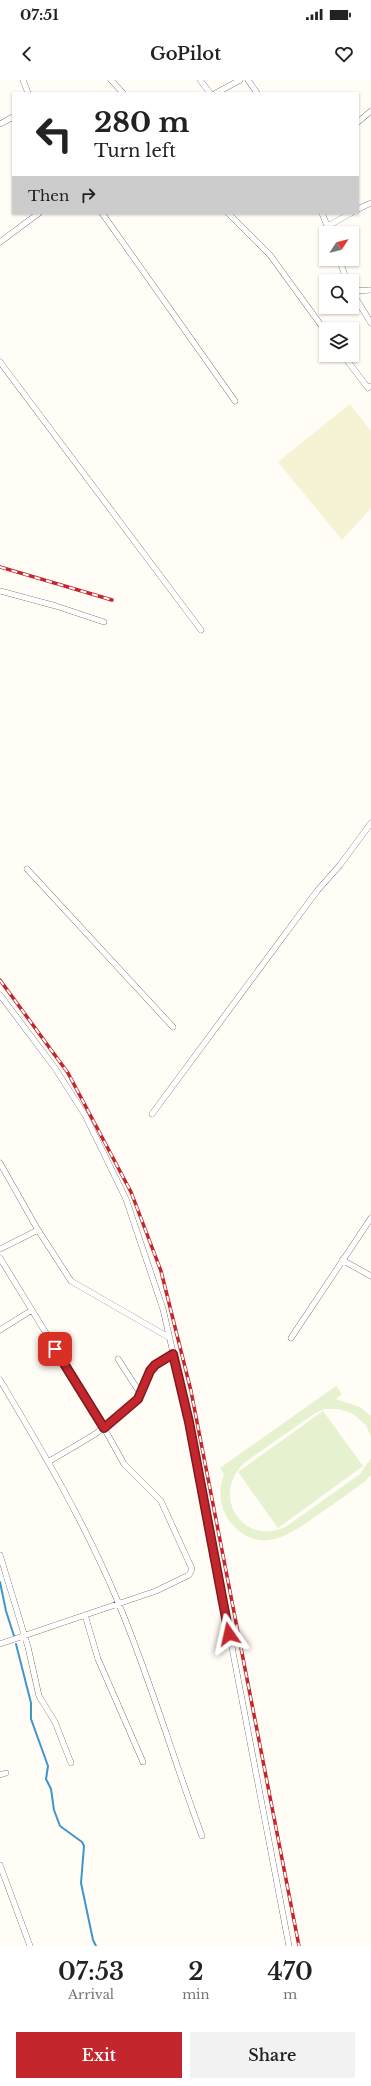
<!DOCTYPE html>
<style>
:root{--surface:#fff;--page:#f2f2f2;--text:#222;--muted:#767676;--accent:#c4262e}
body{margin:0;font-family:"Libre Baskerville",serif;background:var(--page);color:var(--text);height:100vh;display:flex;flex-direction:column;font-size:15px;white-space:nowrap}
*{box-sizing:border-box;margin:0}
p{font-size:13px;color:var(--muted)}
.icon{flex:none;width:22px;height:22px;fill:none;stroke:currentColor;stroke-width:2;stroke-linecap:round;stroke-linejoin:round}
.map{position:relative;height:1866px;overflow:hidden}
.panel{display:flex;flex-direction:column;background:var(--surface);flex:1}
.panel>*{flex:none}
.guide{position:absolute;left:12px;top:12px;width:347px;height:122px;border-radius:0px;box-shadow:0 1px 3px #0004;background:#fff;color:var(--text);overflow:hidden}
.needle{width:26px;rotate:54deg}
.tools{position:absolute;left:319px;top:146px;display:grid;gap:8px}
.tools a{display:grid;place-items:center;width:40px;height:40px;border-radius:0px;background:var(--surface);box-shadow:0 1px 3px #0004;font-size:20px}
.pin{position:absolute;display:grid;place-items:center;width:34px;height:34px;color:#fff;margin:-17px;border-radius:8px;box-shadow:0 2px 6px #0006}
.me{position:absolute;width:44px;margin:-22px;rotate:349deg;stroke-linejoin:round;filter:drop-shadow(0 0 3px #0008)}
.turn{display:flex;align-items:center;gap:14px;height:84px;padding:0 16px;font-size:18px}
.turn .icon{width:52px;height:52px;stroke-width:2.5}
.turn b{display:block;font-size:28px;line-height:34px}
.then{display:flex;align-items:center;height:38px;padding:0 16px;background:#0003;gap:8px;font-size:15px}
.eta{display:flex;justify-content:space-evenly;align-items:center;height:68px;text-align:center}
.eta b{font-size:24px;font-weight:600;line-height:28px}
.button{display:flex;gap:8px;margin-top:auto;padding:8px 16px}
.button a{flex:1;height:46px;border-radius:0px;background:var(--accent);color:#fff;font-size:16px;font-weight:600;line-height:46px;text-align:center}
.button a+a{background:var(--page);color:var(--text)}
.status{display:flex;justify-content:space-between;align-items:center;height:28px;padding:0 20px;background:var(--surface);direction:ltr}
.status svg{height:11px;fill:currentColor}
header{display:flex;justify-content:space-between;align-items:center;height:52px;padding:0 16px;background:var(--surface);font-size:18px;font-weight:600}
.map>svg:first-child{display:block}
</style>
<div class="status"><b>07:51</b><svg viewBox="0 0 49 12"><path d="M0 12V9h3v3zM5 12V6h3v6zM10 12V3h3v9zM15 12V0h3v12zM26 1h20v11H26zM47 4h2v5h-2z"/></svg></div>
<header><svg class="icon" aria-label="back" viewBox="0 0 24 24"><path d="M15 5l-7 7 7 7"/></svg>GoPilot<svg class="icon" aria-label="heart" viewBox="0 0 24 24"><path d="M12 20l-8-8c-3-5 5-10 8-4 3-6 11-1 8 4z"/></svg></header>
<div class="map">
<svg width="371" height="1866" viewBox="0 0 371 1866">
<rect width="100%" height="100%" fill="#fffdf5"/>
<path fill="#f6f3d4" d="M 350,324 L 371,351 L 371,428 L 342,460 L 278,382 Z"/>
<path fill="#e6f2cf" d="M 336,1306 L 342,1314 L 336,1319 L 360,1327 L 371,1336 L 371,1357 L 366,1345 L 353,1334 L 339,1329 L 325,1329 L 315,1333 L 244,1383 C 209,1418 245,1468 287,1446 L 360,1394 L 371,1378 L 371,1395 L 364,1402 C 349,1413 334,1424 319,1434 C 291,1454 260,1477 231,1443 C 219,1428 218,1411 224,1394 L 220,1388 Z
M 323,1331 L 363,1386 L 278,1448 L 238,1392 Z"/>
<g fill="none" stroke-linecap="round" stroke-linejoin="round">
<path stroke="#3f96cf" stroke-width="2" d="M 0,1502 L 6,1531 L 14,1556
M 16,1564 L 31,1623 L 31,1639 L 48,1686 L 46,1699 L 51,1709 L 54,1730 L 60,1746 L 82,1762 L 84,1766 L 81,1803 L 93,1860 L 96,1866"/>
<g stroke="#444" stroke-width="6">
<path id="minor" d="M 23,0 L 28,13
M 111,0 L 123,13
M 200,0 L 210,13
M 248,0 L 257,13
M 216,13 L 240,0
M 358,42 L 371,31
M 0,44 L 13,37
M 358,129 L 371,123
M 102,133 L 235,321
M 228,133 L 270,175 L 326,252
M 322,133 L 330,153
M 328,146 L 351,133
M 0,162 L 39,133
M 339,179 L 347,201
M 352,211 L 371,210
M 352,212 L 371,243
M 343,275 L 368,308 L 371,306
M 0,282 L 201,550
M 0,511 L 56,526 L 104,542
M 27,789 L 173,947
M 0,915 L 55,988 L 85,1035 L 126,1119 L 163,1229 L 189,1342 L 289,1866
M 152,1034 L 317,811 L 340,785 L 371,743
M 0,1083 L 38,1150 L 71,1201 L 170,1258
M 0,1169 L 38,1150
M 0,1178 L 104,1348 L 124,1384 L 161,1421 L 192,1489 L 189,1495 L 156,1511 L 0,1564
M 342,1180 L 371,1196
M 0,1250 L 32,1230
M 291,1258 L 371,1138
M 118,1279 L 140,1313
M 0,1300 C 43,1372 86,1445 118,1522 C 150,1598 173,1678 202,1756
M 48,1382 C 78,1364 112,1347 136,1321 C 140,1316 142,1310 144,1304 C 152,1287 157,1283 173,1274
M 0,1475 L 28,1567 L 39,1616 L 55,1642 L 71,1683
M 85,1535 L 98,1579 L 143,1682
M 0,1695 L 6,1693
M 0,1785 L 30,1866"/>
</g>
<use href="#minor" stroke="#fff" stroke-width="5.5"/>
<g stroke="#c4262e" stroke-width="3.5">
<path id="rail" d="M 0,487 L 112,520
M 0,900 L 68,993 L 131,1112 L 161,1191 L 191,1311 L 299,1866"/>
</g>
<use href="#rail" stroke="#fff" stroke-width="2" stroke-dasharray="6" stroke-linecap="butt"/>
</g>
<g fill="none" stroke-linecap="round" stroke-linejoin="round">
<g stroke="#7f191e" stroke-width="10">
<path id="route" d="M 55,1269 L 104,1348 L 138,1319 L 150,1291 L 155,1285 L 173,1274 L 189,1342 L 229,1554"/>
</g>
<use href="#route" stroke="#c4262e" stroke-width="7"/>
</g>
</svg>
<div class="tools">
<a><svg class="needle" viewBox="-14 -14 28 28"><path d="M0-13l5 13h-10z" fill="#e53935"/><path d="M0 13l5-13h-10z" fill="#767676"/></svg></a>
<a><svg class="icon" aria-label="search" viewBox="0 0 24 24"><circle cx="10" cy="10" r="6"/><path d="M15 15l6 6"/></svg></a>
<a><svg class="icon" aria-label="layers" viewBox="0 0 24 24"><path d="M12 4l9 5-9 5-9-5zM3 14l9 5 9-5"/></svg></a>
</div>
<div class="pin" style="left:55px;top:1269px;background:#d93025"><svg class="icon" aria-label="arrive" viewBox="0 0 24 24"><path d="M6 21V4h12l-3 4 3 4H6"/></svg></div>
<svg class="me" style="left:229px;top:1554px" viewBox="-20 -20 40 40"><path d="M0-17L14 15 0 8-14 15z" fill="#c4262e" stroke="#fff" stroke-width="4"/></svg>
<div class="guide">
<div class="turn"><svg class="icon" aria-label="left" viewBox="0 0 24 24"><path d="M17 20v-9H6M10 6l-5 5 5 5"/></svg><div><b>280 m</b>Turn left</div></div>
<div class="then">Then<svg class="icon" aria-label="right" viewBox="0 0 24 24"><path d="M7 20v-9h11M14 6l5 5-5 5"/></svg></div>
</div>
</div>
<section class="panel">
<div class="eta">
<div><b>07:53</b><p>Arrival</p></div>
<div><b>2</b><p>min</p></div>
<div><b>470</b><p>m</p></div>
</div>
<div class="button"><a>Exit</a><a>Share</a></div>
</section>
